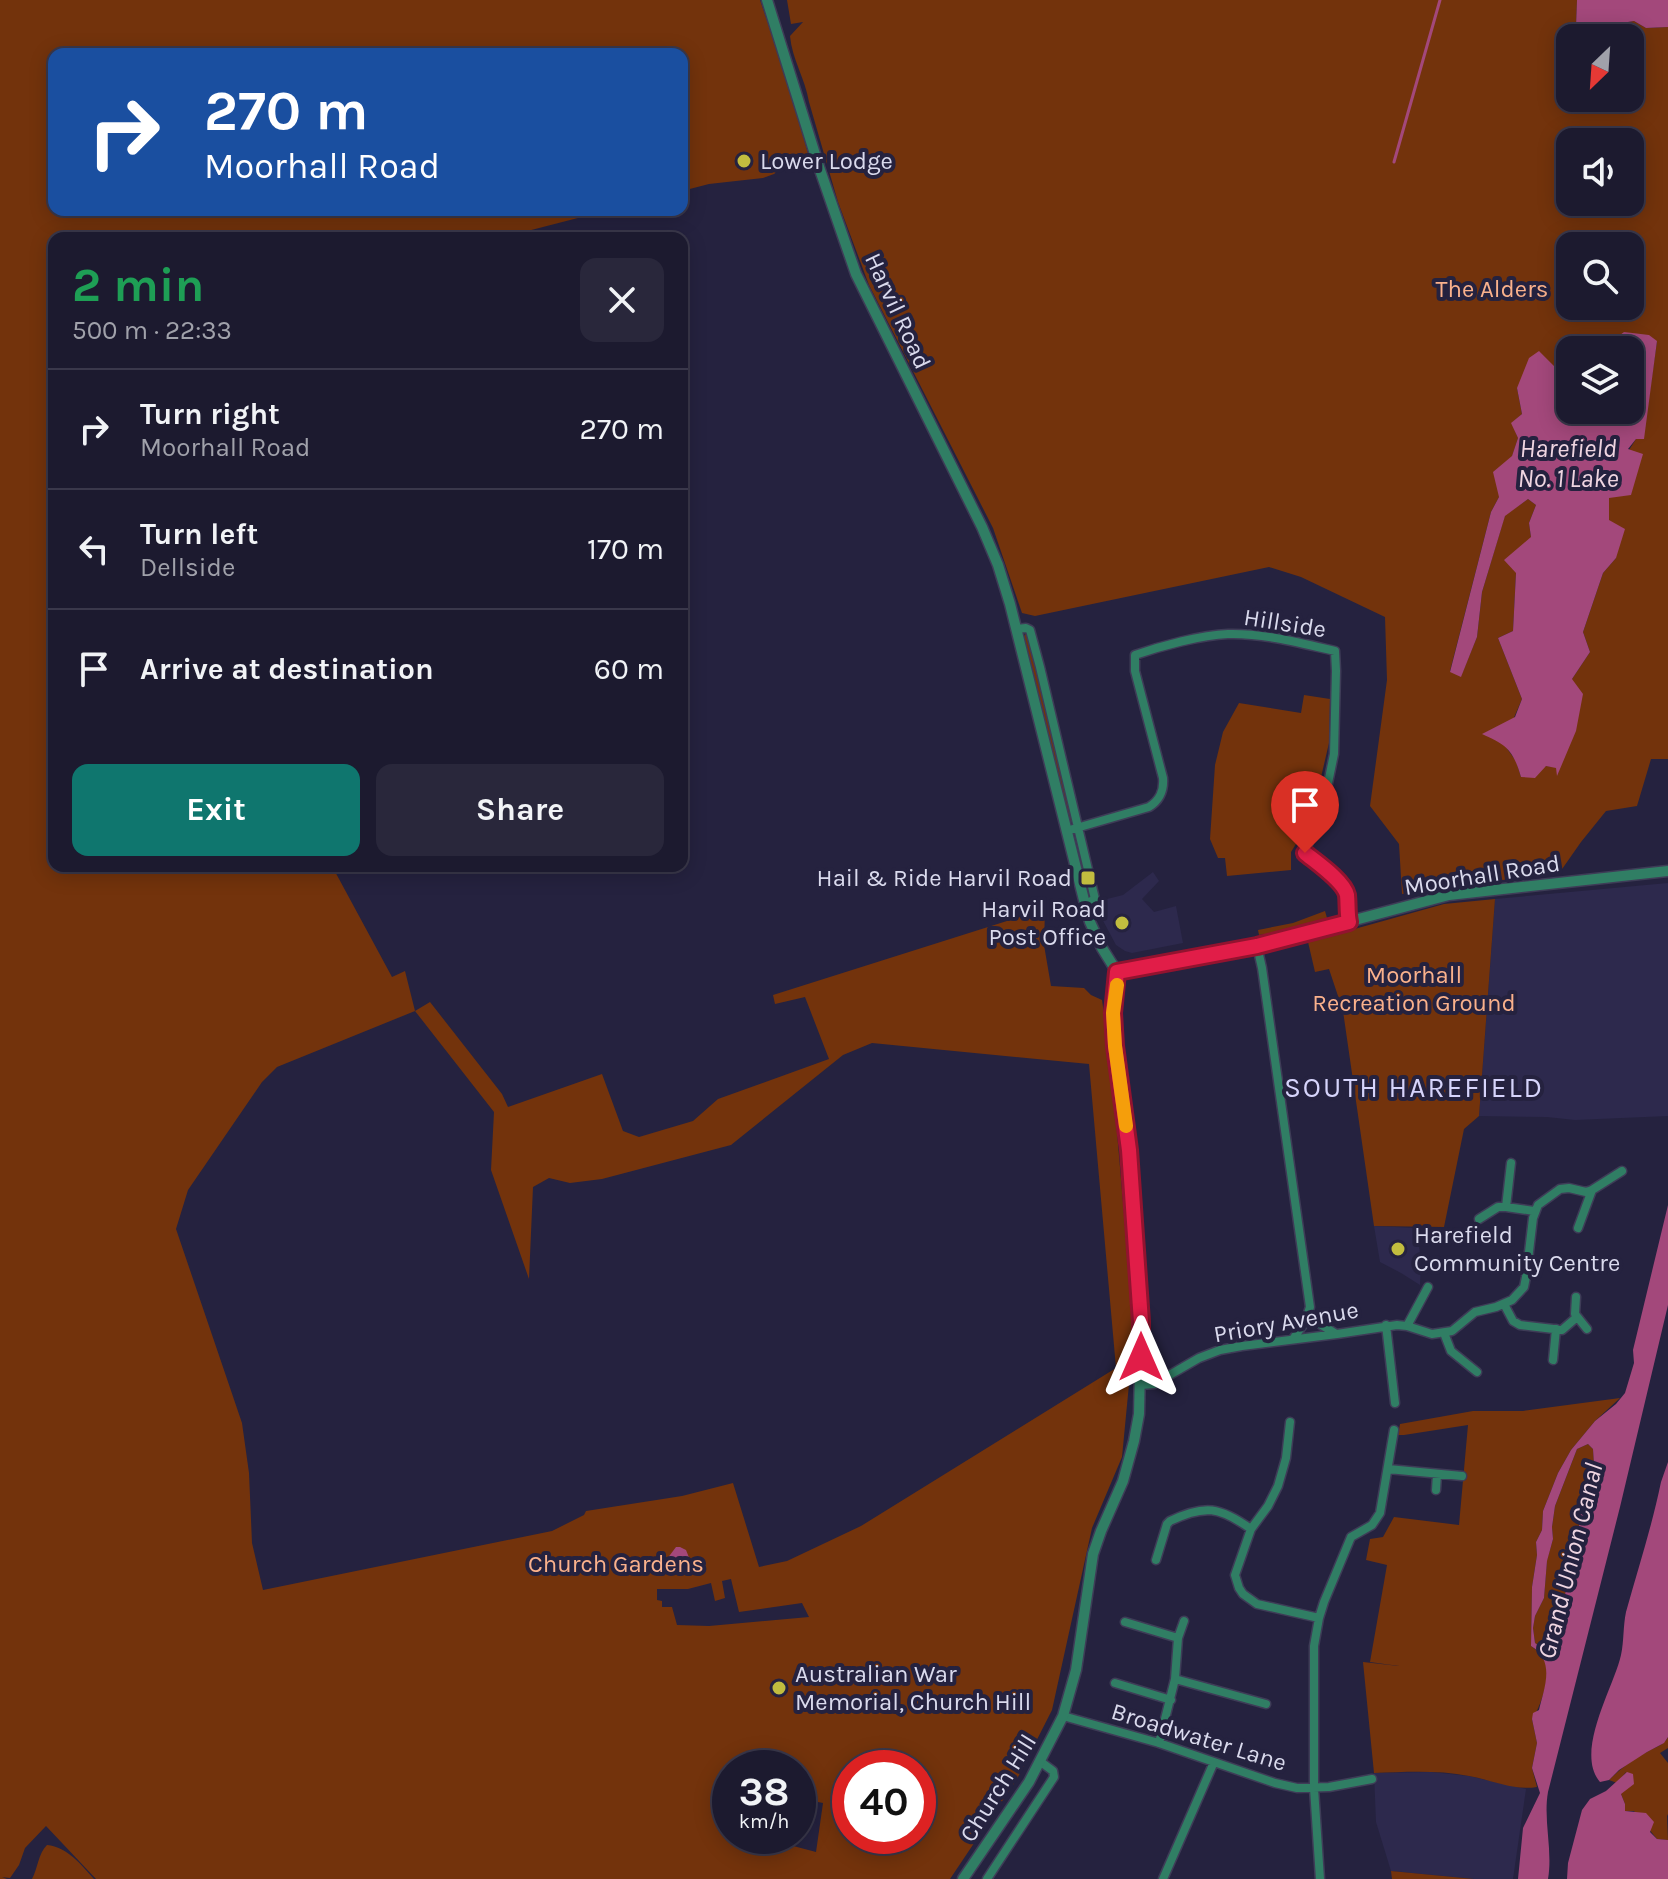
<!DOCTYPE html>
<meta charset="utf-8">
<style>
:root{--surface:#1c1a2f;--page:#29273b;--text:#f1f3f6;--muted:#a0a1aa;--line:#3a384b;--accent:#0f766e}
body{margin:0;font-family:Karla,sans-serif;background:var(--page);color:var(--text);height:100vh;display:flex;flex-direction:column;font-size:30px;white-space:nowrap}
*{box-sizing:border-box;margin:0}
p{font-size:26px;color:var(--muted)}
.icon{flex:none;width:44px;height:44px;fill:none;stroke:currentColor;stroke-width:2;stroke-linecap:round;stroke-linejoin:round}
.map{position:relative;flex:1;overflow:hidden}
.details{position:absolute;left:48px;top:232px;width:640px;height:640px;display:flex;flex-direction:column;background:var(--surface);border-radius:16px;box-shadow:0 4px 20px #0003,0 0 0 2px var(--line)}
.details>*{flex:none}
.hud{position:absolute;left:48px;top:48px;width:640px;height:168px;border-radius:16px;box-shadow:0 4px 20px #0003,0 0 0 2px var(--line);background:#1a4fa0;color:#fff;overflow:hidden}
.needle{width:52px;rotate:205deg}
.controls{position:absolute;left:1556px;top:24px;display:grid;gap:16px}
.controls a{display:grid;place-items:center;width:88px;height:88px;border-radius:16px;background:var(--surface);box-shadow:0 4px 20px #0003,0 0 0 2px var(--line);font-size:40px}
.speed{position:absolute;left:712px;top:1750px;display:flex;gap:16px;font-size:40px;font-weight:700;text-align:center}
.speed>*{display:grid;place-content:center;width:104px;height:104px;border-radius:50%;background:var(--surface);box-shadow:0 4px 20px #0003,0 0 0 2px var(--line);line-height:1}
.speed small{font-size:20px;font-weight:400}
.speed .limit{border:12px solid #d22;background:#fff;color:#111}
.pin{position:absolute;display:grid;place-items:center;width:68px;height:68px;color:#fff;margin:-82px -34px;border-radius:50% 50% 50% 0;rotate:-45deg;box-shadow:0 0 8px #0007}
.pin .icon{rotate:45deg}
.me{position:absolute;width:88px;margin:-44px;rotate:0deg;stroke-linejoin:round;filter:drop-shadow(0 0 6px #0008)}
.turn{display:flex;align-items:center;gap:28px;height:168px;padding:0 24px;font-size:36px}
.turn .icon{width:104px;height:104px;stroke-width:2.5}
.turn b{display:block;font-size:56px;line-height:68px}
.round{display:grid;place-items:center;flex:none;width:84px;height:84px;border-radius:16px;background:var(--page)}
.head{display:flex;align-items:center;justify-content:space-between;height:136px;padding:0 24px}
h1{font-size:48px;font-weight:700;line-height:60px;color:#1e9e55}
.cta{display:flex;gap:16px;margin-top:auto;padding:16px 24px}
.cta a{flex:1;height:92px;border-radius:16px;background:var(--accent);color:#fff;font-size:32px;font-weight:700;line-height:92px;text-align:center}
.cta a+a{background:var(--page);color:var(--text)}
ul{padding:0;list-style:none}
li{display:flex;align-items:center;gap:24px;height:120px;padding:0 24px;border-top:2px solid var(--line)}
li div{flex:1}
li b{display:block;font-size:30px}
li em{font-style:normal}
.map>svg:first-child{display:block}
</style>
<div class="map">
<svg width="1668" height="1879" viewBox="0 0 1668 1879">
<rect width="100%" height="100%" fill="#25223f"/>
<path fill="#2d294d" d="M 1153,872 L 1159,881 L 1142,899 L 1154,912 L 1176,906 L 1183,943 L 1132,953 L 1125,951 L 1116,945 L 1100,915 L 1105,909 L 1103,900 L 1123,895 Z
M 1668,883 L 1668,1116 L 1575,1120 L 1547,1117 L 1479,1116 L 1495,899 Z
M 1374,1226 L 1416,1228 L 1421,1259 L 1420,1285 L 1401,1273 L 1380,1262 Z
M 1431,1772 L 1469,1776 L 1526,1789 L 1513,1879 L 1474,1879 L 1391,1871 L 1376,1822 L 1374,1773 Z"/>
<path fill="#73330c" fill-rule="evenodd" d="M 0,0 L 760,0 L 791,90 L 810,161 L 805,167 L 800,169 L 788,163 L 774,174 L 763,178 L 709,184 L 682,191 L 682,54 L 54,54 L 54,210 L 609,210 L 500,238 L 54,238 L 54,866 L 332,866 L 392,977 L 405,971 L 415,1011 L 430,1002 L 502,1094 L 508,1107 L 602,1074 L 623,1131 L 639,1137 L 693,1121 L 718,1099 L 829,1059 L 805,997 L 775,1004 L 773,995 L 1045,909 L 1044,945 L 1051,986 L 1084,988 L 1091,995 L 1102,1000 L 1111,1062 L 1137,1366 L 1130,1374 L 1122,1457 L 1092,1528 L 1052,1710 L 1017,1779 L 950,1879 L 96,1879 L 46,1826 L 25,1848 L 19,1865 L 10,1878 L 2,1877 L 7,1879 L 0,1879 ZM 415,1011 L 494,1112 L 491,1170 L 529,1279 L 533,1187 L 549,1178 L 570,1183 L 602,1179 L 731,1145 L 843,1055 L 872,1043 L 1089,1064 L 1116,1368 L 861,1526 L 787,1561 L 759,1567 L 733,1483 L 682,1496 L 586,1511 L 584,1515 L 552,1531 L 263,1590 L 252,1543 L 249,1473 L 242,1423 L 176,1229 L 188,1190 L 262,1082 L 277,1067 ZM 731,1579 L 739,1612 L 802,1603 L 809,1617 L 709,1626 L 677,1625 L 672,1607 L 662,1607 L 662,1601 L 657,1600 L 657,1589 L 688,1589 L 711,1583 L 715,1601 L 725,1598 L 722,1581 ZM 730,1768 L 798,1768 L 798,1824 L 812,1808 L 813,1801 L 823,1803 L 816,1852 L 782,1843 L 787,1836 L 730,1836 ZM 850,1768 L 918,1768 L 918,1836 L 850,1836 Z
M 787,0 L 1577,0 L 1576,26 L 1591,28 L 1634,21 L 1646,28 L 1668,27 L 1668,759 L 1651,759 L 1637,806 L 1606,811 L 1581,842 L 1560,872 L 1402,894 L 1399,844 L 1370,806 L 1387,680 L 1385,617 L 1301,577 L 1269,567 L 1035,616 L 1022,613 L 993,528 L 869,285 L 838,202 L 809,102 C 805,78 792,59 790,36 L 803,22 L 791,24 ZM 1570,38 L 1630,38 L 1630,98 L 1570,98 ZM 1570,142 L 1630,142 L 1630,202 L 1570,202 ZM 1570,246 L 1630,246 L 1630,306 L 1570,306 ZM 1657,341 L 1643,439 L 1636,439 C 1627,452 1611,483 1609,499 C 1606,518 1612,539 1616,558 L 1603,573 L 1583,632 L 1590,652 L 1572,679 L 1558,774 L 1556,767 L 1546,766 L 1521,777 L 1516,761 L 1503,743 L 1522,699 L 1498,638 L 1513,631 L 1516,573 L 1531,537 L 1529,523 L 1536,505 L 1528,499 L 1505,515 L 1482,592 L 1477,637 L 1461,676 L 1450,671 L 1491,512 L 1499,497 L 1518,438 L 1512,423 L 1522,414 L 1517,388 L 1554,366 L 1565,354 L 1570,355 L 1570,350 L 1582,350 L 1585,344 L 1607,346 Z
M 1025,634 L 1028,636 L 1031,644 L 1072,822 L 1070,821 L 1024,637 Z
M 1304,695 L 1330,699 L 1329,743 L 1315,803 L 1302,843 L 1296,844 L 1291,852 L 1291,870 L 1227,876 L 1225,858 L 1218,858 L 1210,839 L 1215,765 L 1223,732 L 1239,703 L 1301,713 Z
M 1495,899 L 1479,1116 L 1464,1129 L 1444,1227 L 1374,1226 L 1343,1011 L 1329,969 L 1315,972 L 1308,942 L 1444,904 Z
M 1325,911 L 1327,918 L 1266,935 L 1265,934 L 1259,935 L 1258,930 L 1293,923 Z
M 1620,1398 L 1595,1421 L 1571,1450 L 1558,1473 L 1543,1511 L 1542,1530 L 1536,1542 L 1537,1555 L 1532,1587 L 1531,1646 C 1538,1651 1546,1658 1547,1667 C 1549,1680 1540,1709 1532,1719 L 1537,1743 L 1532,1768 L 1537,1787 C 1514,1791 1492,1780 1469,1776 C 1438,1770 1406,1772 1374,1773 L 1363,1662 L 1399,1666 L 1370,1662 L 1387,1565 L 1366,1560 L 1370,1539 L 1383,1537 L 1394,1517 L 1459,1525 L 1468,1425 L 1404,1435 L 1398,1435 L 1400,1424 L 1473,1411 L 1523,1411 Z
M 1588,1444 L 1593,1449 L 1594,1465 L 1580,1499 L 1581,1511 L 1577,1540 L 1557,1631 L 1552,1645 L 1544,1649 L 1535,1643 L 1533,1628 L 1535,1616 L 1544,1598 L 1547,1560 L 1553,1539 L 1552,1527 L 1555,1506 L 1577,1449 Z
M 1668,1737 L 1668,1748 L 1660,1753 L 1668,1763 L 1668,1814 L 1667,1816 L 1668,1840 L 1657,1839 L 1634,1811 L 1625,1811 L 1625,1804 L 1621,1794 L 1626,1772 L 1617,1783 L 1609,1780 C 1620,1769 1633,1759 1647,1752 C 1655,1747 1663,1746 1668,1737 Z
M 47,1845 C 68,1847 81,1865 94,1879 L 32,1879 C 38,1868 38,1854 47,1845 Z
M 1391,1871 L 1474,1879 L 1392,1879 Z"/>
<path fill="#a3487b" fill-rule="evenodd" d="M 1577,0 L 1668,0 L 1668,27 L 1646,28 L 1634,21 L 1591,28 L 1576,26 Z
M 1624,332 L 1649,335 L 1657,341 L 1644,439 L 1636,439 L 1628,449 L 1643,454 L 1631,495 L 1609,498 L 1609,520 L 1625,529 L 1616,558 L 1603,573 L 1583,632 L 1590,652 L 1572,679 L 1583,694 L 1576,731 L 1557,776 L 1556,768 L 1546,766 L 1535,778 L 1521,777 C 1513,750 1507,745 1482,734 L 1515,717 L 1522,699 L 1498,638 L 1513,631 L 1516,573 L 1504,560 L 1531,537 L 1529,523 L 1536,505 L 1528,499 L 1505,516 L 1482,592 L 1477,637 L 1461,677 L 1450,672 L 1491,512 L 1499,497 L 1493,472 L 1512,456 L 1518,438 L 1511,423 L 1522,414 L 1517,388 L 1529,358 L 1539,351 L 1554,366 L 1565,354 L 1570,355 L 1570,410 L 1630,410 L 1630,350 L 1582,350 L 1585,344 L 1600,334 L 1605,338 L 1607,345 Z
M 1668,1205 L 1668,1305 L 1620,1507 L 1548,1792 C 1543,1820 1553,1850 1548,1879 L 1518,1879 L 1523,1828 L 1540,1793 L 1532,1768 L 1537,1743 L 1532,1719 L 1533,1713 L 1539,1710 C 1544,1688 1556,1661 1531,1646 L 1532,1587 L 1537,1555 L 1536,1542 L 1542,1530 L 1543,1511 L 1558,1473 L 1571,1450 L 1595,1421 L 1616,1404 L 1625,1393 L 1634,1363 L 1633,1350 ZM 1588,1444 L 1593,1449 L 1594,1465 L 1580,1499 L 1581,1511 L 1577,1540 L 1557,1631 L 1552,1645 L 1544,1649 L 1535,1643 L 1533,1628 L 1535,1616 L 1544,1598 L 1547,1561 L 1553,1539 L 1552,1527 L 1555,1506 L 1577,1449 Z
M 1668,1462 L 1668,1737 L 1664,1743 L 1647,1752 L 1619,1770 L 1609,1780 L 1600,1782 C 1574,1752 1614,1687 1621,1655 C 1624,1641 1623,1626 1626,1612 C 1638,1569 1652,1526 1661,1482 Z
M 676,1547 L 680,1547 L 686,1550 L 690,1560 L 679,1567 L 669,1569 L 664,1563 Z
M 1627,1772 L 1633,1774 L 1634,1784 L 1621,1794 L 1625,1804 L 1625,1811 L 1646,1813 L 1654,1822 L 1650,1832 L 1657,1839 L 1668,1840 L 1668,1879 L 1567,1879 L 1568,1863 L 1582,1810 L 1590,1799 L 1606,1791 Z"/>
<g fill="none" stroke-linecap="round" stroke-linejoin="round">
<path stroke="#a3487b" stroke-width="3" d="M 1394,162 L 1440,0"/>
<g stroke="#3e3c57" stroke-width="11">
<path id="minor" d="M 1016,629 L 1026,628 L 1030,630 L 1040,667 L 1095,899 L 1085,904
M 1066,831 L 1149,807 C 1160,800 1164,791 1163,778 L 1135,671 L 1135,655 C 1161,646 1201,635 1228,634 C 1263,633 1301,643 1335,651 L 1336,671 L 1334,754 L 1326,793 L 1305,853 L 1325,870 L 1346,891 L 1347,914 L 1349,922
M 1257,946 L 1262,968 L 1310,1307 L 1305,1322 L 1293,1339
M 1511,1163 L 1506,1207 L 1534,1211
M 1479,1219 L 1498,1207 L 1506,1207
M 1578,1228 L 1592,1190
M 1576,1297 L 1575,1314 L 1587,1329
M 1504,1304 L 1513,1321 L 1520,1325 L 1562,1330 L 1577,1317
M 1309,1312 L 1320,1324 L 1336,1334
M 1386,1325 L 1395,1403
M 1407,1326 L 1428,1287
M 1444,1333 L 1451,1351 L 1477,1372
M 1553,1360 L 1556,1329
M 1140,1385 L 1154,1384 L 1199,1358 L 1220,1350 L 1242,1346 L 1337,1334 L 1397,1325 L 1407,1326 L 1432,1334 L 1452,1331 L 1475,1312 L 1496,1307 L 1512,1300 L 1524,1287 L 1526,1277 L 1533,1218 L 1538,1205 L 1560,1189 L 1569,1188 L 1586,1192 L 1592,1190 L 1622,1171
M 1290,1422 L 1286,1458 L 1278,1486 L 1268,1506 L 1251,1529 L 1235,1575 L 1239,1588 L 1243,1594 L 1257,1604 L 1319,1618
M 1388,1469 L 1462,1476
M 1436,1490 L 1437,1474
M 1156,1560 L 1167,1524 L 1170,1521 C 1205,1504 1220,1507 1251,1529
M 1125,1622 L 1178,1638
M 1175,1679 L 1266,1704
M 1115,1683 L 1171,1700
M 1063,1716 L 1159,1743 L 1275,1783 L 1297,1788 L 1329,1787 L 1372,1779
M 1159,1743 L 1175,1679 L 1178,1638 L 1184,1621
M 987,1879 L 1054,1777 L 1053,1771 L 1041,1762
M 1163,1879 L 1214,1762
M 1320,1879 L 1314,1788 L 1314,1646 L 1319,1618 L 1324,1602 L 1351,1537 L 1372,1525 L 1380,1513 L 1394,1430"/>
</g>
<g stroke="#3e3c57" stroke-width="13">
<path id="tertiary" d="M 767,0 L 819,167 L 856,274 L 982,527 L 998,565 L 1010,604 L 1085,904 L 1090,922 L 1102,948 L 1117,972 L 1113,1013 L 1115,1046 L 1129,1150 L 1141,1322 L 1139,1414 L 1134,1441 L 1123,1481 L 1101,1531 L 1093,1554 L 1076,1670 L 1063,1716 L 1029,1782 L 963,1879
M 1117,972 L 1257,946 L 1449,895 L 1668,871"/>
</g>
<use href="#minor" stroke="#307e64" stroke-width="8"/>
<use href="#tertiary" stroke="#307e64" stroke-width="10"/>
</g>
<g fill="none" stroke-linecap="round" stroke-linejoin="round">
<g stroke="#92132f" stroke-width="20">
<path id="route" d="M 1141,1357 L 1141,1322 L 1129,1150 L 1115,1046 L 1113,1013 L 1117,972 L 1257,946 L 1349,922 C 1347,913 1348,904 1347,895 C 1344,881 1316,862 1305,853"/>
</g>
<use href="#route" stroke="#e11d48" stroke-width="14"/>
<path stroke="#f59e0b" stroke-width="14" d="M 1117,985 L 1113,1013 L 1115,1046 L 1126,1126"/>
</g>
<g fill="#c2bd3f" stroke="#25223f" stroke-width="3">
<circle cx="744" cy="161" r="8"/>
<rect x="1080" y="870" width="16" height="16" rx="4"/>
<circle cx="1122" cy="923" r="8"/>
<circle cx="1398" cy="1249" r="8"/>
<circle cx="779" cy="1688" r="8"/>
</g>
<g text-anchor="middle" dominant-baseline="central" stroke-width="8" stroke-linejoin="round" paint-order="stroke">
<g font-size="24" fill="#dadaed" stroke="#25223f" text-anchor="start">
<text x="760" y="161">Lower Lodge</text>
<text x="1072" y="878" text-anchor="end">Hail &amp; Ride Harvil Road</text>
<text x="1106" y="909" text-anchor="end">Harvil Road<tspan x="1106" dy="28">Post Office</tspan></text>
<text x="1414" y="1235">Harefield<tspan x="1414" dy="28">Community Centre</tspan></text>
<text x="795" y="1674">Australian War<tspan x="795" dy="28">Memorial, Church Hill</tspan></text>
</g>
<g font-size="24" fill="#fab18c" stroke="#25223f">
<text x="1492" y="289">The Alders</text>
<text x="1414" y="975">Moorhall<tspan x="1414" dy="28">Recreation Ground</tspan></text>
<text x="616" y="1564">Church Gardens</text>
</g>
<g font-size="24" fill="#dadaed" stroke="#25223f">
<text transform="translate(898 311) rotate(65)">Harvil Road</text>
<text transform="translate(1285 623) rotate(9)">Hillside</text>
<text transform="translate(1482 875) rotate(-9)">Moorhall Road</text>
<text transform="translate(1286 1322) rotate(-10)">Priory Avenue</text>
<text transform="translate(1199 1737) rotate(17)">Broadwater Lane</text>
<text transform="translate(998 1788) rotate(-58)">Church Hill</text>
</g>
<g font-size="26" font-style="italic" fill="#efd5e1" stroke="#25223f">
<text x="1568" y="448">Harefield<tspan x="1568" dy="30">No. 1 Lake</tspan></text>
<text transform="translate(1570 1561) rotate(-76)">Grand Union Canal</text>
</g>
<g font-size="28" letter-spacing="2" fill="#d6d4fb" stroke="#25223f">
<text x="1414" y="1087">SOUTH HAREFIELD</text>
</g>
</g>
</svg>
<div class="controls">
<a><svg class="needle" viewBox="-14 -14 28 28"><path d="M0-13l5 13h-10z" fill="#e53935"/><path d="M0 13l5-13h-10z" fill="#a0a1aa"/></svg></a>
<a><svg class="icon" aria-label="sound" viewBox="0 0 24 24"><path d="M4 9h4l5-4v14l-5-4H4zM17 9q2 3 0 6"/></svg></a>
<a><svg class="icon" aria-label="search" viewBox="0 0 24 24"><circle cx="10" cy="10" r="6"/><path d="M15 15l6 6"/></svg></a>
<a><svg class="icon" aria-label="layers" viewBox="0 0 24 24"><path d="M12 4l9 5-9 5-9-5zM3 14l9 5 9-5"/></svg></a>
</div>
<div class="speed"><div>38<small>km/h</small></div><div class="limit">40</div></div>
<div class="pin" style="left:1305px;top:853px;background:#d93025"><svg class="icon" aria-label="arrive" viewBox="0 0 24 24"><path d="M6 21V4h12l-3 4 3 4H6"/></svg></div>
<svg class="me" style="left:1141px;top:1357px" viewBox="-20 -20 40 40"><path d="M0-17L14 15 0 8-14 15z" fill="#e11d48" stroke="#fff" stroke-width="4"/></svg>
<div class="hud">
<div class="turn"><svg class="icon" aria-label="right" viewBox="0 0 24 24"><path d="M7 20v-9h11M14 6l5 5-5 5"/></svg><div><b>270 m</b>Moorhall Road</div></div>
</div>
<section class="details">
<div class="head"><div><h1>2 min</h1><p>500 m · 22:33</p></div><a class="round"><svg class="icon" aria-label="close" viewBox="0 0 24 24"><path d="M6 6l12 12M18 6L6 18"/></svg></a></div>
<ul>
<li><svg class="icon" aria-label="right" viewBox="0 0 24 24"><path d="M7 20v-9h11M14 6l5 5-5 5"/></svg><div><b>Turn right</b><p>Moorhall Road</p></div><em>270 m</em></li>
<li><svg class="icon" aria-label="left" viewBox="0 0 24 24"><path d="M17 20v-9H6M10 6l-5 5 5 5"/></svg><div><b>Turn left</b><p>Dellside</p></div><em>170 m</em></li>
<li><svg class="icon" aria-label="arrive" viewBox="0 0 24 24"><path d="M6 21V4h12l-3 4 3 4H6"/></svg><div><b>Arrive at destination</b></div><em>60 m</em></li>
</ul>
<div class="cta"><a>Exit</a><a>Share</a></div>
</section>
</div>
